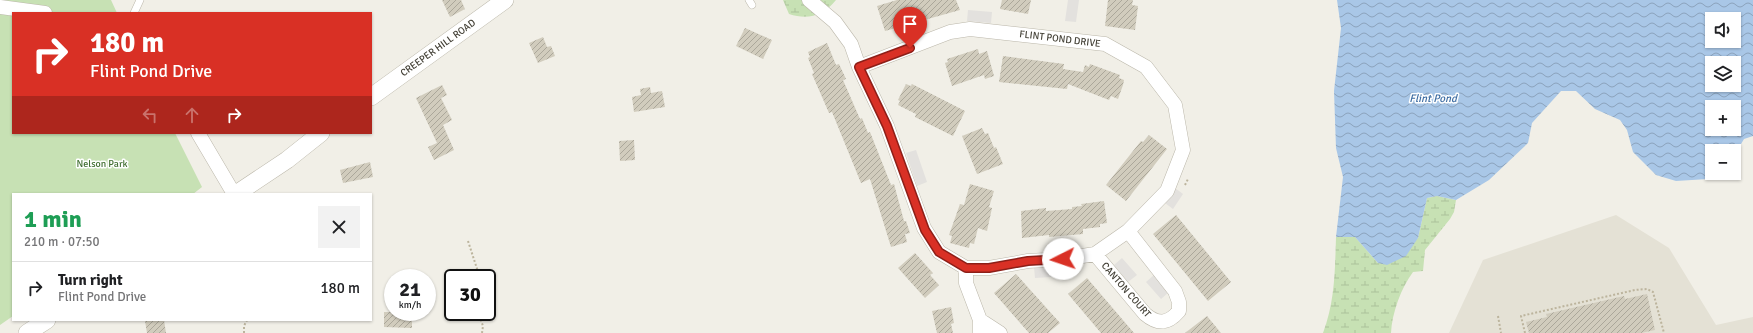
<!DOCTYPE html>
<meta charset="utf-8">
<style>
:root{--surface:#fff;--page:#f2f2f2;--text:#202124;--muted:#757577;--line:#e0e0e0}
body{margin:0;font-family:Signika,sans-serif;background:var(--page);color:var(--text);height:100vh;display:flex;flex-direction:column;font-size:15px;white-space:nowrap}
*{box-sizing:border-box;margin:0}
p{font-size:13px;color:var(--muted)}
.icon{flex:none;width:22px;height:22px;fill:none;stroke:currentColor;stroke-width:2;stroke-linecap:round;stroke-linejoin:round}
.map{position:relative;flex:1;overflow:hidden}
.details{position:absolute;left:12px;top:193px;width:360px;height:128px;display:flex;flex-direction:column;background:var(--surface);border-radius:0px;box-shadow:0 1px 3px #0004}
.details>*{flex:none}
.banner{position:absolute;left:12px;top:12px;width:360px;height:122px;border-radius:0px;box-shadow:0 1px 3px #0004;background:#d93025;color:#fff;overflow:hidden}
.controls{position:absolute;left:1705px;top:12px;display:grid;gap:8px}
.controls a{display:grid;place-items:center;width:36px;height:36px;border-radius:0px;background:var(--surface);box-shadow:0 1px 3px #0004;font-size:20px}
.speed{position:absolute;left:384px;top:269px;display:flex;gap:8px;font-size:20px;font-weight:700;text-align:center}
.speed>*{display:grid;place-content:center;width:52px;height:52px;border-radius:50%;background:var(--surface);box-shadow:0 1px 3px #0004;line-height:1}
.speed small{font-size:10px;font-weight:400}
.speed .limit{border:2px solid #111;border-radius:6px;background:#fff;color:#111}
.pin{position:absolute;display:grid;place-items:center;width:34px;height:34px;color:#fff;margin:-41px -17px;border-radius:50% 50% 50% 0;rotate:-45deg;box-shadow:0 0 4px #0007}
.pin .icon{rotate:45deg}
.me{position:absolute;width:44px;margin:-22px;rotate:266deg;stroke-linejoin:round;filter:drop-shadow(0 0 3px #0008)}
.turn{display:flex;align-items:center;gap:14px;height:84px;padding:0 12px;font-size:18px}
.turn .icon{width:52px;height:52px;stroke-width:2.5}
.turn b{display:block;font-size:28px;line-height:34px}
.lanes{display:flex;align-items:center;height:38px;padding:0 12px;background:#0003;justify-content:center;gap:20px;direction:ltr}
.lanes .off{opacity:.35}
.round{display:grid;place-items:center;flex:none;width:42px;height:42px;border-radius:0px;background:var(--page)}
.head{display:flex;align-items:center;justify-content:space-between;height:68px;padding:0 12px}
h1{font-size:24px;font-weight:700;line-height:30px;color:#1e9e55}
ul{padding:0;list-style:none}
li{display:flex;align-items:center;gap:12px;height:52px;padding:0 12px;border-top:1px solid var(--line)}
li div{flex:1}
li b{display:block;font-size:15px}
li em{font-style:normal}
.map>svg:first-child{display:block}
</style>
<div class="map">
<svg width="1753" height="333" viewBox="0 0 1753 333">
<defs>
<pattern id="wetland-marsh" width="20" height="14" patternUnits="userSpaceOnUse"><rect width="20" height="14" fill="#c7e1b4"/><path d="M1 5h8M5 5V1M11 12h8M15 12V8" fill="none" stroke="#acc29b"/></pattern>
<pattern id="water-waves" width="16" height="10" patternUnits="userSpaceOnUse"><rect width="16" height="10" fill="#a9c7e7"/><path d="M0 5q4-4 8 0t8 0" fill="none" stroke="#8ba3bc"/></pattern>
<pattern id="building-hatch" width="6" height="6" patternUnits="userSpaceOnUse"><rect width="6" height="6" fill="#d1ccbd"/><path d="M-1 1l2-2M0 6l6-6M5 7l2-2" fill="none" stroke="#aba79a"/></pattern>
</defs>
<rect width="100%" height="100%" fill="#f1efe7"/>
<path fill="#e4e1d5" d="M 1616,215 L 1669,248 L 1716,325 L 1753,317 L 1753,333 L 1449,333 L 1483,260 Z"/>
<path fill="url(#wetland-marsh)" d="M 783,0 L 836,0 C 823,16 808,20 789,14 Z
M 1437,196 L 1456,200 L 1454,212 L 1450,219 L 1425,250 L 1423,271 L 1413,272 C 1401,288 1392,313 1391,333 L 1323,333 C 1335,302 1335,269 1336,237 L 1355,237 L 1378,263 L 1418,238 L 1427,198 Z"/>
<path fill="#c7e1b4" d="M 0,0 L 111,0 L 117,13 L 13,13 L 13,133 L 175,133 L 202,187 L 193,194 L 13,194 L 13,316 L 0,325 Z"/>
<path fill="#e3e1de" d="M 1068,0 L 1079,0 L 1076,22 L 1065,21 Z
M 968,10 L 992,12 L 991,23 L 967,21 Z
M 916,150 L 927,182 L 917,186 L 906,153 Z
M 1175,188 L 1183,194 L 1173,209 L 1165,203 Z
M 1122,258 L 1137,275 L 1128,282 L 1114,265 Z
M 1065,266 L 1066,276 L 1035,278 L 1034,267 Z
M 1154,275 L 1169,292 L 1161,299 L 1146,282 Z"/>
<path fill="url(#water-waves)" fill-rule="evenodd" d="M 1337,0 L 1753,0 L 1753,136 L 1744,139 L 1734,156 L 1734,151 L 1712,151 L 1712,173 L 1718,173 L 1708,179 L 1676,181 L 1656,175 L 1633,152 L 1627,130 L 1620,120 L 1595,109 L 1576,91 L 1561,91 L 1532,123 L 1528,143 L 1489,180 L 1456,200 L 1437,196 L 1427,198 L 1418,238 L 1406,256 L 1387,265 L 1378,263 L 1355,237 L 1336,237 L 1343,177 L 1336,148 L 1334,91 L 1341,28 ZM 1712,19 L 1734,19 L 1734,41 L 1712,41 ZM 1712,63 L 1734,63 L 1734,85 L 1712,85 ZM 1712,107 L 1734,107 L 1734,129 L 1712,129 Z"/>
<path fill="url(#building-hatch)" d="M 442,0 L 461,0 L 465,9 L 450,17 Z
M 897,0 L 956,0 L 960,10 L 885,31 L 877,6 Z
M 1002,0 L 1031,0 L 1028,14 L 1000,9 Z
M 1108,0 L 1133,0 L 1132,5 L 1138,6 L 1135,30 L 1105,26 Z
M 745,28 L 772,40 L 763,59 L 736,46 Z
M 543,37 L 547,47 L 551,46 L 555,56 L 538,63 L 529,43 Z
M 827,43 L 836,65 L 839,64 L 846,79 L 843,80 L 860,119 L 862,118 L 868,133 L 870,132 L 891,185 L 894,184 L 904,221 L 906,221 L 910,233 L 905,234 L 907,242 L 891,247 L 870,179 L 861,183 L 832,112 L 829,113 L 812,74 L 814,73 L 808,58 L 810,57 L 808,52 Z
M 978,49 L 979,54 L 987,51 L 994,76 L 985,79 L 984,75 L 952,86 L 945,63 L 948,62 L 947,59 Z
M 1003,56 L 1064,64 L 1063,69 L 1083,72 L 1085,65 L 1089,67 L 1090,64 L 1120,75 L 1119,78 L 1124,80 L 1123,85 L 1118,99 L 1111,96 L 1109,100 L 1068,84 L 1067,89 L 999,82 Z
M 906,84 L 911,86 L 912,84 L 965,111 L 953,136 L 915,117 L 916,114 L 898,105 L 900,101 L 898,100 Z
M 442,85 L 447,95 L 441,98 L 452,120 L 443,125 L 454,150 L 434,160 L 428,147 L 437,143 L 416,98 Z
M 650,87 L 651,93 L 662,91 L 665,107 L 634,112 L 632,97 L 641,95 L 640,89 Z
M 982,128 L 985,134 L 988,133 L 994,148 L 996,147 L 1003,164 L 977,174 L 962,136 Z
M 1149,135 L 1167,149 L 1126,201 L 1106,185 L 1141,141 L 1143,142 Z
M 634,140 L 635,160 L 620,161 L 619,141 Z
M 370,162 L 373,177 L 343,183 L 340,170 Z
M 970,184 L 994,191 L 989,207 L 992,208 L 987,231 L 978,228 L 974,244 L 970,243 L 969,248 L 950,243 L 952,236 L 949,235 L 960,204 L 964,205 Z
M 1104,201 L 1107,223 L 1100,224 L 1100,227 L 1083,229 L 1083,234 L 1049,237 L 1049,235 L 1022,238 L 1021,211 L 1046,208 L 1046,211 L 1072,209 L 1072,207 L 1082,206 L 1081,204 Z
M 1176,215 L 1231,282 L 1208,301 L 1153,234 Z
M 915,253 L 933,273 L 930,275 L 939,285 L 925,298 L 898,268 Z
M 1016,274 L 1060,323 L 1048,333 L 1029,333 L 994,293 Z
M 1087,278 L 1134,333 L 1101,333 L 1068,294 Z
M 1647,294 L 1655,330 L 1641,333 L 1529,333 L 1526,322 L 1547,317 L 1546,314 L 1624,296 L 1625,299 Z
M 951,307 L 954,323 L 951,324 L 953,333 L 937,333 L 932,311 Z
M 384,312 L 412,312 L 412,328 L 384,327 Z
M 1207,316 L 1221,333 L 1185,333 Z
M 154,320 L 164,320 L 166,333 L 147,333 L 145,321 Z"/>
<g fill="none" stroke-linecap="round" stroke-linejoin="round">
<g stroke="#bbb7aa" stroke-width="8">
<path id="service" d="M 749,0 L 752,5
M 134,13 L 140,0"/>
</g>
<g stroke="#bbb7aa" stroke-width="15">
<path id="minor" d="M 809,0 L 835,22 L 851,44 L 859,67 L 887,126 L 924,228 L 939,252 L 966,268 L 989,268 L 1028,261 L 1063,259 L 1095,254 L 1128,231 L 1167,191 L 1183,150 L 1175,105 L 1146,67 L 1105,44 L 970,29 L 950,32 L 859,67
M 0,7 L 45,13
M 198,133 L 234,194
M 1095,254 L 1145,314 C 1158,325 1168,324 1179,311 L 1179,302 L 1175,291 L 1128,231
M 966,268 L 966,283 L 980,320 L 980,333
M 980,320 L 1000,333"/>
</g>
<g stroke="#bbb7aa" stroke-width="18">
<path id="tertiary" d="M 371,97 L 505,0
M 236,194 L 287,160 L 321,133
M 27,333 L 47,320"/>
</g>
<path stroke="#bcb49d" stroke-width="2" stroke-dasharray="2 2" stroke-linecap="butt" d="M 1185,185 L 1188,179
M 468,241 L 480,278
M 478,312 L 483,326 L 482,333
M 1498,316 L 1501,333
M 244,333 L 244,326 L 247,320
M 1525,333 L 1521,316 L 1635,290 L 1647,289 L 1653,292 L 1664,333"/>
<use href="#service" stroke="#fff" stroke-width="7"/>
<use href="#minor" stroke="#fff" stroke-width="14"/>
<use href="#tertiary" stroke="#fff" stroke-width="17"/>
</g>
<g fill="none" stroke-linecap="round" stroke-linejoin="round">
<g stroke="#8d1f18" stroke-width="10">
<path id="route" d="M 910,48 L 859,67 L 887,126 L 925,230 L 939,252 L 966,268 L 989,268 L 1028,261 L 1063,259"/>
</g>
<use href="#route" stroke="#d93025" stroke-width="7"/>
</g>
<g text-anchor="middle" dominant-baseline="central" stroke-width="3" stroke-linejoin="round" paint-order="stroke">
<g font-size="10" fill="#434036" stroke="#fff">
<text transform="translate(1060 39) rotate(7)">FLINT POND DRIVE</text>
<text transform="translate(438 48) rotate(-36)">CREEPER HILL ROAD</text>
<text transform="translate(1126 290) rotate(49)">CANTON COURT</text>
</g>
<g font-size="10" fill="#416e31" stroke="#fff">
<text x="102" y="164">Nelson Park</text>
</g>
<g font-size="11" font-style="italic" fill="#3c6ca2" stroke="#fff">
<text x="1433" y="98">Flint Pond</text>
</g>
</g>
</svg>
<div class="controls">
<a><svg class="icon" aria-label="sound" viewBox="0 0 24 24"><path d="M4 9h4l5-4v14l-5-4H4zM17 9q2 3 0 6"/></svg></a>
<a><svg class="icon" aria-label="layers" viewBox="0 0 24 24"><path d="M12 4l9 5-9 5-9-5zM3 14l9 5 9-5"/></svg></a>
<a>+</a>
<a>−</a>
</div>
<div class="speed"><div>21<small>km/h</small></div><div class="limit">30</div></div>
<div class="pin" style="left:910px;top:48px;background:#d93025"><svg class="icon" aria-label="arrive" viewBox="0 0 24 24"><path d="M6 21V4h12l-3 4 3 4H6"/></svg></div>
<svg class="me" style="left:1063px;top:259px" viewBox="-20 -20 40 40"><circle r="19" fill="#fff"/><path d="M0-13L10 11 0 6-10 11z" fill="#d93025"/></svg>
<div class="banner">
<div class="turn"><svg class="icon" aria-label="right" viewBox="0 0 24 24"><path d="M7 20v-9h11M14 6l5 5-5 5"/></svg><div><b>180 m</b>Flint Pond Drive</div></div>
<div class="lanes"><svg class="icon off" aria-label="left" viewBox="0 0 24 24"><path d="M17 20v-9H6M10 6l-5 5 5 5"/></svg><svg class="icon off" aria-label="ahead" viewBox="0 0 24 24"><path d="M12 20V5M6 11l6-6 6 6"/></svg><svg class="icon" aria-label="right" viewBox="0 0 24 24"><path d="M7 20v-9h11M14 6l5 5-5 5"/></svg></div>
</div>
<section class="details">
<div class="head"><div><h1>1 min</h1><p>210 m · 07:50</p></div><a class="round"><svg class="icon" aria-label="close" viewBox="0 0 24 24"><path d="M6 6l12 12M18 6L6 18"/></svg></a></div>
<ul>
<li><svg class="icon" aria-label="right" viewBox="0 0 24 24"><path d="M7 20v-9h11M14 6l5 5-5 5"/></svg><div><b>Turn right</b><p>Flint Pond Drive</p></div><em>180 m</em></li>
</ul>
</section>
</div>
